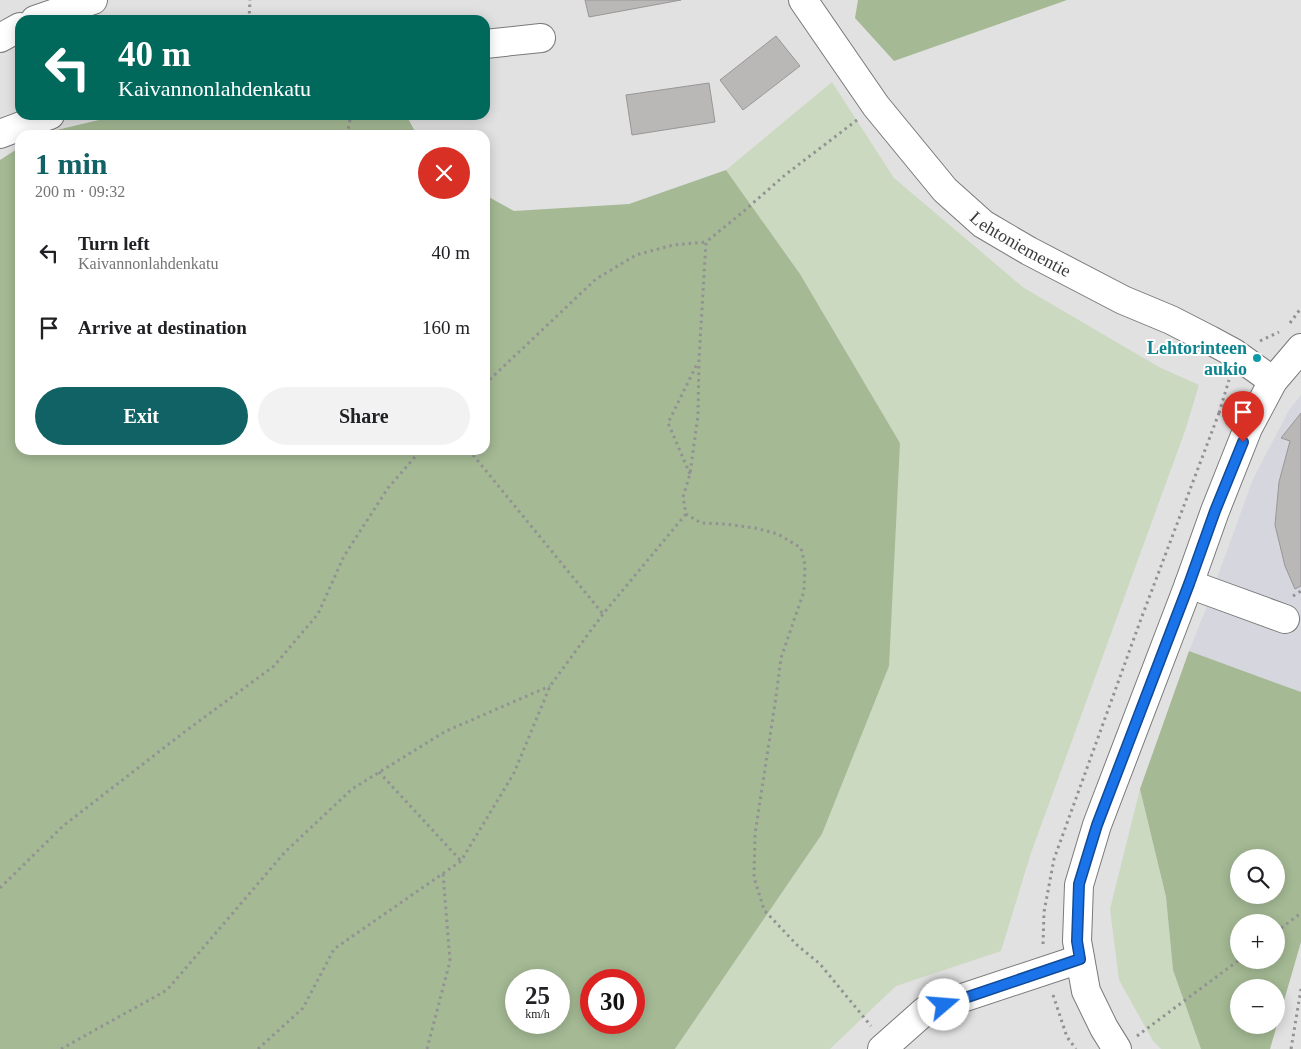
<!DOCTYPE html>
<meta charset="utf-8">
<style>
:root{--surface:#fff;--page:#f2f2f2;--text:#202124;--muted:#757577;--accent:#116265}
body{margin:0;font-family:"Times New Roman",serif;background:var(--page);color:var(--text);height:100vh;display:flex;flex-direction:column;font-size:19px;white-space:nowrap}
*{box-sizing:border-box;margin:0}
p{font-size:16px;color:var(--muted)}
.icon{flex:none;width:28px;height:28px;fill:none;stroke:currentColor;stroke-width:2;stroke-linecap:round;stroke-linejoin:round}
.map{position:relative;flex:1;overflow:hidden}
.details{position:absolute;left:15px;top:130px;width:475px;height:325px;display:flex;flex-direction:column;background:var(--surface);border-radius:15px;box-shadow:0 2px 12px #0003}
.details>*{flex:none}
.top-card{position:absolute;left:15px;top:15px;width:475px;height:105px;border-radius:15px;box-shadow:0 2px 12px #0003;background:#00695c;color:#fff;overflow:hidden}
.tools{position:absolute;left:1230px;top:849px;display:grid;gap:10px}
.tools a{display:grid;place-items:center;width:55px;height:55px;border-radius:50%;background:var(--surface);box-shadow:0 2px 12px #0003;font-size:25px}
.speed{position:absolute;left:505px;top:969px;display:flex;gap:10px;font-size:25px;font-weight:700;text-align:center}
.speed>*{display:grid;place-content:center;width:65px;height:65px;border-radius:50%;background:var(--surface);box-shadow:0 2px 12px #0003;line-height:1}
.speed small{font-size:12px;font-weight:400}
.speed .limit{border:8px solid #d22;background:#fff;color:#111}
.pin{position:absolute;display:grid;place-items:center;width:42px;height:42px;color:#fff;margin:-51px -21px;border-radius:50% 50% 50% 0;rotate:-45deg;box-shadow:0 0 5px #0007}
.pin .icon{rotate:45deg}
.me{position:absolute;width:55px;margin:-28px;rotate:72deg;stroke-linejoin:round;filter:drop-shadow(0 0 4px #0008)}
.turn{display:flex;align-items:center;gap:18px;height:105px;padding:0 20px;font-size:22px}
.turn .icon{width:65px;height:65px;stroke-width:2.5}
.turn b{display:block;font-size:35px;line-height:42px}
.round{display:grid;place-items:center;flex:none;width:52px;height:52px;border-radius:26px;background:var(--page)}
.head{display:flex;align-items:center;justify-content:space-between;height:85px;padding:0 20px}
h1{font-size:30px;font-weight:800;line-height:38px;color:var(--accent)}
.primary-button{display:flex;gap:10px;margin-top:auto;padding:10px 20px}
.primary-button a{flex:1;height:58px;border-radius:30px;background:var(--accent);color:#fff;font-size:20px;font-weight:800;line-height:58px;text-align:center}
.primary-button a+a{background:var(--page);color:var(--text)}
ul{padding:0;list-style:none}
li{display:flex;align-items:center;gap:15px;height:75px;padding:0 20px}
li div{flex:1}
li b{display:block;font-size:19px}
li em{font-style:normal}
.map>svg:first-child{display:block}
</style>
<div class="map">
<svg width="1301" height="1049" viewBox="0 0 1301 1049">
<rect width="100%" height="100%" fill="#e1e1e2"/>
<path fill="#d6d6df" d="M 1301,395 L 1301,692 L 1189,651 L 1205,611 L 1253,479 L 1289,410 Z"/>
<path fill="#cbd9c1" d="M 832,82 L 894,178 L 1024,288 L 1159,367 L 1199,385 L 1185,431 L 1031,853 L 1001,951 L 896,986 L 830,1049 L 675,1049 L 822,834 L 900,443 L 800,274 L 726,170 Z
M 1140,789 L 1166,897 L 1173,970 L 1201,1049 L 1161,1049 L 1153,1041 L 1119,980 L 1110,909 Z"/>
<path fill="#a4b994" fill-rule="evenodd" d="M 858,0 L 1067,0 L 894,61 L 855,18 Z
M 120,115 L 406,115 L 417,135 L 40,135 L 44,133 Z
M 20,147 L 20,450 L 485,450 L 485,195 L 514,211 L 629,204 L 726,170 L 800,274 L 900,443 L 889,666 L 822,834 L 675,1049 L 0,1049 L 0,160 ZM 516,980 L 559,980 L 559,1022 L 516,1022 ZM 591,980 L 634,980 L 634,1022 L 591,1022 Z
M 1189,651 L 1301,692 L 1301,942 L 1270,1049 L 1201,1049 L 1173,970 L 1166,897 L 1140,789 ZM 1239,858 L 1276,858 L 1276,895 L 1239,895 ZM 1276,922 L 1276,960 L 1239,960 L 1239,922 ZM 1239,988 L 1276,988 L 1276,1025 L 1239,1025 Z"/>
<path fill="#bab8b7" stroke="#989696" d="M 585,0 L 681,0 L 589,17 Z
M 776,36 L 800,66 L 743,110 L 720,80 Z
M 709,83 L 715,122 L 632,135 L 626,95 Z
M 1301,413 L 1301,586 L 1295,589 L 1285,566 L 1275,525 L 1279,482 L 1290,441 L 1281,438 Z"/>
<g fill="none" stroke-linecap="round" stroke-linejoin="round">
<g stroke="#7a7a7b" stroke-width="30">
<g id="minor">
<path id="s1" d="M 803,0 L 876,106 L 945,190 L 983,224 L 1029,251 L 1123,300 L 1171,320 L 1210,340 L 1234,353 L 1273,381"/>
<path d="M 35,20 L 93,0"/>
<path d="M 0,38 L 20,27"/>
<path d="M 485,44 L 541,38"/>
<path d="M 0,134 L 50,115"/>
<path d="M 1189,584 L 1285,619"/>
<path d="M 882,1049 L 926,1010 L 1080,959"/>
<path d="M 1117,1049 L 1104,1028 L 1086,991 L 1077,941 L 1079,885 L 1097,825 L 1189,584 L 1215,511 L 1248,428 L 1273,381 L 1301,348"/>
</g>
</g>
<path stroke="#929293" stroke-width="3" stroke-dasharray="2.5 4" stroke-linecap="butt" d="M 249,20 L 250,0
M 857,120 L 785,175 L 744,211 L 706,242 L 699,359 L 698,415 L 690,474 L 683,497 L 686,514 L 701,523 L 725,524 L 755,528 L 778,534 L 801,548 L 805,565 L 804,591 L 781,658 L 776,697 L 755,834 L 754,877 L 764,910 L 797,945 L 820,964 L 871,1026
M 347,135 L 351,115
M 1290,323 L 1301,308
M 1260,341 L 1279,332
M 485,384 L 596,279 L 636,255 L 673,245 L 706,242
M 1219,413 L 1229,380
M 469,450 L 603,614
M 690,474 L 668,423 L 698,362
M 1293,596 L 1301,591
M 379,772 L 461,861
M 0,888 L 63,826 L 187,730 L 274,666 L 318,614 L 344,556 L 388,488 L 421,450
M 1276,932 L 1301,913
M 1043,944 L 1044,912 L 1054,859 L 1141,619 L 1219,413 L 1227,417
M 1053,995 L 1067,1037 L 1076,1049
M 1137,1036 L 1239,960
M 61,1049 L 167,990 L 285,852 L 352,789 L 446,731 L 550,686
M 258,1049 L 303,1008 L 334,949 L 461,861 L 514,773 L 550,686 L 603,614 L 686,514
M 427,1049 L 450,961 L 443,873
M 1291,1049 L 1301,989"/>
<use href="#minor" stroke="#fff" stroke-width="28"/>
</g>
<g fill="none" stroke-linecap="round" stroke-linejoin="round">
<g stroke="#114b97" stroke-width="12">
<path id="route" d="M 944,1005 L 1080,959 L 1077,941 L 1079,884 L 1097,825 L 1189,584 L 1215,511 L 1243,442"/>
</g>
<use href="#route" stroke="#1a73e8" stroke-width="9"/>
</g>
<circle fill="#0f9aa8" stroke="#fff" stroke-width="2" cx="1257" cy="358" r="5"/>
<g text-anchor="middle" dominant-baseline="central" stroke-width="4" stroke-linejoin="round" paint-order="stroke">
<g font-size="18" fill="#3c3c3d" stroke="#fff">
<text stroke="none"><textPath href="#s1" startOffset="331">Lehtoniementie</textPath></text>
</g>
<g font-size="18" font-weight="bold" fill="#0d838f" stroke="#fff" text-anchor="end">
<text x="1247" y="348">Lehtorinteen<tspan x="1247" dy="21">aukio</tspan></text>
</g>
</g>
</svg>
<div class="tools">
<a><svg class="icon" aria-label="search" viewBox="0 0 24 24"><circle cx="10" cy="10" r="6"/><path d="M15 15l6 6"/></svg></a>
<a>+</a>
<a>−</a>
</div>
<div class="speed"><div>25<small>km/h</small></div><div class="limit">30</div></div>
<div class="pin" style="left:1243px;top:442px;background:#d93025"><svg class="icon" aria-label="arrive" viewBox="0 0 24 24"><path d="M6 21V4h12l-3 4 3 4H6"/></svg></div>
<svg class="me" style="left:944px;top:1005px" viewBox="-20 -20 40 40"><circle r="19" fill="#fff"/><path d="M0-13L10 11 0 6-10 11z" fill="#1a73e8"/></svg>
<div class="top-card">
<div class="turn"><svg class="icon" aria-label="left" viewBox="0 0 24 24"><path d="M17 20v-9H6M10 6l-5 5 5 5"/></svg><div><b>40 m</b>Kaivannonlahdenkatu</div></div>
</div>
<section class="details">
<div class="head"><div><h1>1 min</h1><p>200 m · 09:32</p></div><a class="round" style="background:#d93025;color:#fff"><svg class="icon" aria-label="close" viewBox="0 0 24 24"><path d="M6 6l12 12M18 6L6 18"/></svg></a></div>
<ul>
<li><svg class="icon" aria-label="left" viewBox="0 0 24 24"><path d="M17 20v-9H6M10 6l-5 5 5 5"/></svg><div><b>Turn left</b><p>Kaivannonlahdenkatu</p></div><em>40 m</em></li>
<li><svg class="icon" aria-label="arrive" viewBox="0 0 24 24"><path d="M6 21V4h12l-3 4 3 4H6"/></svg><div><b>Arrive at destination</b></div><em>160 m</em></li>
</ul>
<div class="primary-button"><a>Exit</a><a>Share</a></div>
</section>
</div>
